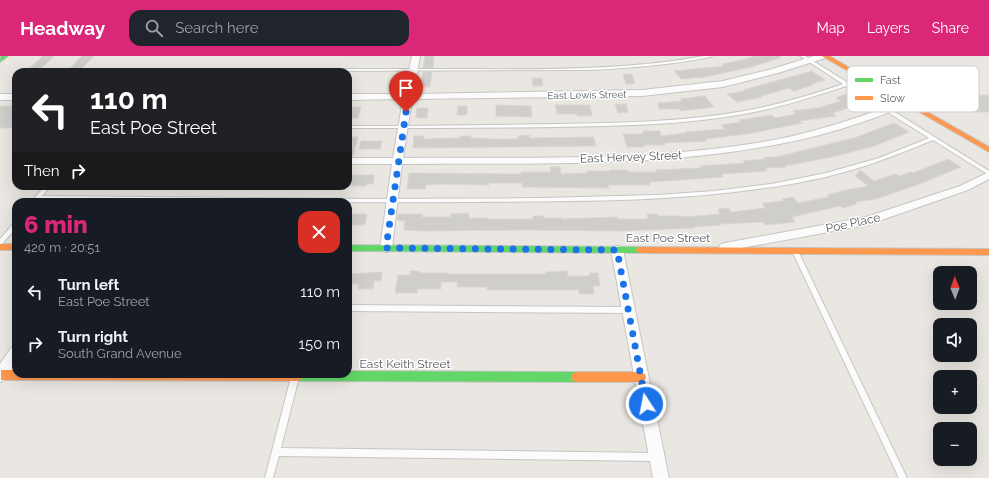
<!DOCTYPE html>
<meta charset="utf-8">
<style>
:root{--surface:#171b24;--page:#20242c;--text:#f1f3f6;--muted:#9ea1a6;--accent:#db2777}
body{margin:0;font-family:Raleway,sans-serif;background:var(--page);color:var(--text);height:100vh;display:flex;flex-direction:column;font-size:15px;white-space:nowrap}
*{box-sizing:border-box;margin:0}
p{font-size:13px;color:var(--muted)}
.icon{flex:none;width:22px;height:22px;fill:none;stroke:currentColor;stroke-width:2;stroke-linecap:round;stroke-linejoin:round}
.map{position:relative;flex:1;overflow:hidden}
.side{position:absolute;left:12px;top:142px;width:340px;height:180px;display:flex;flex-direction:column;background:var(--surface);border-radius:12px;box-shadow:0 4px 16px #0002}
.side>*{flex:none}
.guide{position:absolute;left:12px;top:12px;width:340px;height:122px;border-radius:12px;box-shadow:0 4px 16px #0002;background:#202124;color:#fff;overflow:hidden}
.needle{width:26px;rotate:359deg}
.controls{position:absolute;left:933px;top:210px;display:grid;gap:8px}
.controls a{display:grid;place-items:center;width:44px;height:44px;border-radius:8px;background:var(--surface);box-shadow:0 4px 16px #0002;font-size:20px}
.pin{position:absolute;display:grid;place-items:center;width:34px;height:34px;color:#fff;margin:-41px -17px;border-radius:50% 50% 50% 0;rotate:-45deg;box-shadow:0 0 4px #0007}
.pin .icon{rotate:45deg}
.me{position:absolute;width:44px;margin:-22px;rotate:349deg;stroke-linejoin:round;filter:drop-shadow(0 0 3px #0008)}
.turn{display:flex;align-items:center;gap:14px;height:84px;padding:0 12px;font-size:18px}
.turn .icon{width:52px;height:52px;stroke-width:2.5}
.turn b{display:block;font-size:28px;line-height:34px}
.then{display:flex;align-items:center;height:38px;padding:0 12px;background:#0003;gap:8px;font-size:15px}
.round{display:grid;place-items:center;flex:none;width:42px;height:42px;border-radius:12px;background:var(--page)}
.summary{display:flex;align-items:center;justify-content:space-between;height:68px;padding:0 12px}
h1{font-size:24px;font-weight:800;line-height:30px;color:var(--accent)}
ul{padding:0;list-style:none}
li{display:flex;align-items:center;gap:12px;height:52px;padding:0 12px}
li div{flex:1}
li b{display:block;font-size:15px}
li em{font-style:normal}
header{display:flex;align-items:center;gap:24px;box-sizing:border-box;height:56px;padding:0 20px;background:var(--accent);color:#fff}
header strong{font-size:19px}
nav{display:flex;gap:22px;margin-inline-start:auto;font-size:14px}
.search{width:280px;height:36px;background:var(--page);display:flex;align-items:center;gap:10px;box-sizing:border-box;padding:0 14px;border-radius:12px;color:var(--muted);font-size:15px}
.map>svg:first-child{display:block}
</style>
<header>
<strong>Headway</strong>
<div class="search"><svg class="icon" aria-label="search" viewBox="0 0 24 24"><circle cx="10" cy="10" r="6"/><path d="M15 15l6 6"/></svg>Search here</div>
<nav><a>Map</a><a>Layers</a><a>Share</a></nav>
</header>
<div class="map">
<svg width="989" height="422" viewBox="0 0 989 422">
<rect width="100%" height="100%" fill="#eae7e2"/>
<path fill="#d0cecb" stroke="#dad6d2" d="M 43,0 L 54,0 L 37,16 L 25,16 Z
M 82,0 L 94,0 L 78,16 L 66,16 Z
M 425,0 L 434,0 L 433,12 L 423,12 Z
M 755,0 L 780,0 L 780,2 L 751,11 L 705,21 L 681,23 L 674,15 L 724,10 L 722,8 L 738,5 Z
M 812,15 L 825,24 L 811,28 L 813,29 L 794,35 L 789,32 L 761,40 L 762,41 L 737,46 L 727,38 L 744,35 L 743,34 Z
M 423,16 L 432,16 L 430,31 L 421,31 Z
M 623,18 L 632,18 L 635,28 L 626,28 Z
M 532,22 L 542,22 L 543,30 L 533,30 Z
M 846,38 L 863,47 L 833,57 L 836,60 L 800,65 L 802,67 L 753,77 L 706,83 L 707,85 L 665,87 L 665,89 L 644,89 L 644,91 L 627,91 L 623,78 L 643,78 L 643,75 L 660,75 L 661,80 L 686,77 L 685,76 L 725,73 L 721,69 L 741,66 L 739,64 L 772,59 L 775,62 L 796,58 L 793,55 L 818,52 L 841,45 L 836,42 Z
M 956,39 L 989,39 L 989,56 L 973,56 Z
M 705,40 L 714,51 L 680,55 L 679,53 L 659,53 L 658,47 L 682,45 L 680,43 Z
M 615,48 L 626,48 L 628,56 L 618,57 Z
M 496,49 L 531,50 L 532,61 L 496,60 Z
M 555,49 L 590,49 L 592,60 L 577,60 L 577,58 L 557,58 Z
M 0,50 L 16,50 L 16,72 L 0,72 Z
M 458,50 L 467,50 L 467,59 L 457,59 Z
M 348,51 L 361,51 L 358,62 L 348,63 Z
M 417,52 L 428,52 L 427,62 L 416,62 Z
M 894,67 L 909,76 L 874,90 L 832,101 L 785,110 L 786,111 L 765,112 L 767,115 L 722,118 L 723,121 L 649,126 L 650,129 L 608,129 L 609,132 L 522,131 L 522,127 L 489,127 L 489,129 L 442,128 L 426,129 L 425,133 L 407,133 L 409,117 L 521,118 L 521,116 L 551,116 L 550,111 L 560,111 L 561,118 L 588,117 L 587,115 L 610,115 L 610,114 L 628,114 L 629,116 L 656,116 L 656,114 L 701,112 L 700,110 L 745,107 L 743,105 L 765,103 L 764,101 L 776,101 L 854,82 Z
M 529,79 L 529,82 L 594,81 L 596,90 L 413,92 L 414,80 L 424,80 L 424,83 L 460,82 L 460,80 L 471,80 L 471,82 L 492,83 L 518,83 L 518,80 Z
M 348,81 L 358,81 L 353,100 L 348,100 Z
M 361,85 L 382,85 L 380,93 L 359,93 Z
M 948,103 L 961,111 L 917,129 L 876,143 L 855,146 L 857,148 L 842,152 L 840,150 L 792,161 L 795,166 L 765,169 L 763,166 L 720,168 L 720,169 L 694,171 L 695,172 L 620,175 L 525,174 L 425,175 L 404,174 L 405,165 L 397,164 L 398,158 L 423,158 L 422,161 L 451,161 L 451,158 L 469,157 L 469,162 L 488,162 L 488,163 L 533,163 L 533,160 L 544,160 L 544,162 L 562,162 L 562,163 L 617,161 L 617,163 L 648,163 L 647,158 L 657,158 L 658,160 L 683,160 L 684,161 L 720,158 L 718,153 L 729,152 L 731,156 L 765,152 L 762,147 L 784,145 L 782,143 L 793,141 L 798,147 L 803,146 L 829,141 L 827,139 L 846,134 L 868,130 L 855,120 L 860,114 L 874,125 L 896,118 L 899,120 L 911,116 L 913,117 Z
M 348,119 L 374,119 L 373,128 L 367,128 L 366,130 L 348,130 Z
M 348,158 L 367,158 L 365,169 L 348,169 Z
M 410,215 L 419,215 L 419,217 L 449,217 L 449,218 L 546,218 L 546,216 L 567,215 L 568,220 L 590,220 L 589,217 L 598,217 L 600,230 L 593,230 L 594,238 L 579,238 L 579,234 L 487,234 L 487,231 L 457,231 L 457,226 L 441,226 L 441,233 L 417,233 L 417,237 L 395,237 L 398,219 L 410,219 Z
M 382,216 L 381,225 L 374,225 L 373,233 L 358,233 L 359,228 L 348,228 L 348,218 Z"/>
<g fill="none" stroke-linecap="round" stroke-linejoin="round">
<g stroke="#c5c5c4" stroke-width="2">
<path id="lane" d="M 704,0 L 712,0 L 710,1 C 671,9 631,12 591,14 L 92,16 L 98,13 C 212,13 326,13 439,13 C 527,13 617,16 704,0 Z
M 800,0 L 805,0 L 989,115 L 989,119 L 933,84 C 916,91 899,98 882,104 C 864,111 844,116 826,121 C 709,147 588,145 469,146 C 326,147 183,145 39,144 L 37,146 L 31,146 L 45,130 L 51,130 L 42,140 L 375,143 L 543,142 L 657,139 L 714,135 L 771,128 L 826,117 L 879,102 L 929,82 L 846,30 C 813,41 779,52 744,58 C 683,69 619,70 557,71 C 487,72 418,72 348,72 L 348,70 C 418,70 487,69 557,68 C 619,67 683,66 744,55 C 778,49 811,39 843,28 Z
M 16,166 L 16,172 L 2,188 L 0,189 L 0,183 L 14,167 Z
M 793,193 L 795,193 L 798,195 L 907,422 L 899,422 L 792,195 Z
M 348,249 L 628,251 L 630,252 L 631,254 L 630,256 L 628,257 L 348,255 Z
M 295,318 L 297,319 L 299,321 L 281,392 L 656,397 L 659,398 L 660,401 L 659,404 L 656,405 L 279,400 L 273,422 L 265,422 L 291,321 L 293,319 Z"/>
</g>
<g stroke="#c5c5c4" stroke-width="2">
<path id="street" d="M 412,0 L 420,0 L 413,38 L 642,34 L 723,25 L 772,13 L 814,0 L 826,0 L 825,2 L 778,17 L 723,31 L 642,40 L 412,43 L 403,102 C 527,101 652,106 774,84 C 819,75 862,61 904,44 L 907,43 L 911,46 L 910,48 C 866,66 821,81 774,89 C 652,112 526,107 402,108 L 392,192 L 390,195 L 386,196 L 382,195 L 380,192 L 392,108 L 348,108 L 348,102 L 393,102 L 403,43 L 348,44 L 348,38 L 404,38 Z
M 0,38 L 16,38 L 16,44 L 0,44 Z
M 989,116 L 989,123 L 968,134 L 867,169 L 725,195 L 721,194 L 719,191 L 721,188 L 725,187 L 866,161 L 960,130 Z
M 617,190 L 621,191 L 623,194 L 669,422 L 653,422 L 611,194 L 613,191 Z
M 16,290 L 16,308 L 5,324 L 0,326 L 0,308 L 11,292 Z"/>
</g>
<g stroke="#c6c6c5" stroke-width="2">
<path id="fast" d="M 1,0 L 8,0 L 0,6 Z
M 348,189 L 639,191 L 643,194 L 639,197 L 348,195 Z
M 348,315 L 576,316 L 580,318 L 581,321 L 580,324 L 576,326 L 298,325 L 294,323 L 293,320 L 294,318 L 348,318 Z"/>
</g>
<g stroke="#c6c6c5" stroke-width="2">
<path id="slow" d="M 822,0 L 829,0 L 989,91 L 989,96 Z
M 0,188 L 16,188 L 16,194 L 0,194 Z
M 639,191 L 989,193 L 989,199 L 639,197 L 635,194 Z
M 1,314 L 16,314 L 16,318 L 302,318 L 303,320 L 302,323 L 298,325 L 1,324 Z
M 576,316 L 641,316 L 645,318 L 646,321 L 645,324 L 641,326 L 576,326 L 572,324 L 571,321 L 572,318 Z"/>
</g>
<use href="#lane" fill="#fcfbfb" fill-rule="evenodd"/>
<use href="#street" fill="#fcfbfb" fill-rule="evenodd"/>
<use href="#fast" fill="#63d668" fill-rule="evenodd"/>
<use href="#slow" fill="#ff974d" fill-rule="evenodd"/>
</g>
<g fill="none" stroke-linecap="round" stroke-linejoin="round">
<path stroke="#1a73e8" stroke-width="7" stroke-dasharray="0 12.6" d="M 406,56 L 386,192 L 617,194 L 646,348"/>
</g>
<g text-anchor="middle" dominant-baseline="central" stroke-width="3" stroke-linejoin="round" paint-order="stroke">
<g font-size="10" fill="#585e62" stroke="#fff">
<text transform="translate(587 39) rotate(-1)">East Lewis Street</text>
</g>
<g font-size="12" fill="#585e62" stroke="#fff">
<text transform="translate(631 101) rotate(-2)">East Hervey Street</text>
<text transform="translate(853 167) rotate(-12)">Poe Place</text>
<text x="668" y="182">East Poe Street</text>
<text x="405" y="308">East Keith Street</text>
</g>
</g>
<rect x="847" y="10" width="132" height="46" rx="6" fill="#fff" stroke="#cdcfd0" stroke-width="1"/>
<rect x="855" y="22" width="18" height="4" fill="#63d668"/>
<rect x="855" y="40" width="18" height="4" fill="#ff974d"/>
<g font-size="11" fill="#585e62">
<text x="880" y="28">Fast</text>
<text x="880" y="46">Slow</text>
</g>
</svg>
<div class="controls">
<a><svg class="needle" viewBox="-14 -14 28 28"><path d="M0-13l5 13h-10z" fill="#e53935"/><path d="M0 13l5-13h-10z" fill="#9ea1a6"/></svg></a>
<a><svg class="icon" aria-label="sound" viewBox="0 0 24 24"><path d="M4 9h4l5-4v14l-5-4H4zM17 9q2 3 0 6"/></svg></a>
<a>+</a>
<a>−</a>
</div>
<div class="pin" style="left:406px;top:56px;background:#d93025"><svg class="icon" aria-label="arrive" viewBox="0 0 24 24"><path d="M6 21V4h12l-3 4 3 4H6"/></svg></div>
<svg class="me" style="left:646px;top:348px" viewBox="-20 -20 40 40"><circle r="17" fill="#1a73e8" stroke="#fff" stroke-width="3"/><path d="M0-11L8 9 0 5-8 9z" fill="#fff"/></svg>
<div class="guide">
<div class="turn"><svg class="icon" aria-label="left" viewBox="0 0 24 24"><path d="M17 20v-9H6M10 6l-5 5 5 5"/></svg><div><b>110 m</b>East Poe Street</div></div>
<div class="then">Then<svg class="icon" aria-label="right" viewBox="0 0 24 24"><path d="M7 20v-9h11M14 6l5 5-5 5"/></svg></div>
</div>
<section class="side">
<div class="summary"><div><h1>6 min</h1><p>420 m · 20:51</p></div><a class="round" style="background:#d93025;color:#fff"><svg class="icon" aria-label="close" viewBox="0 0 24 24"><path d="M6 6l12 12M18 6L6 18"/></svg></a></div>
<ul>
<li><svg class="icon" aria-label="left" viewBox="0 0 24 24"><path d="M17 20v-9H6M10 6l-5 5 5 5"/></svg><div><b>Turn left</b><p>East Poe Street</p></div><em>110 m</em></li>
<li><svg class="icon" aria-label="right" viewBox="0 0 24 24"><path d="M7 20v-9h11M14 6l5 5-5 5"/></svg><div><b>Turn right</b><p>South Grand Avenue</p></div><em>150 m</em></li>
</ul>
</section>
</div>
